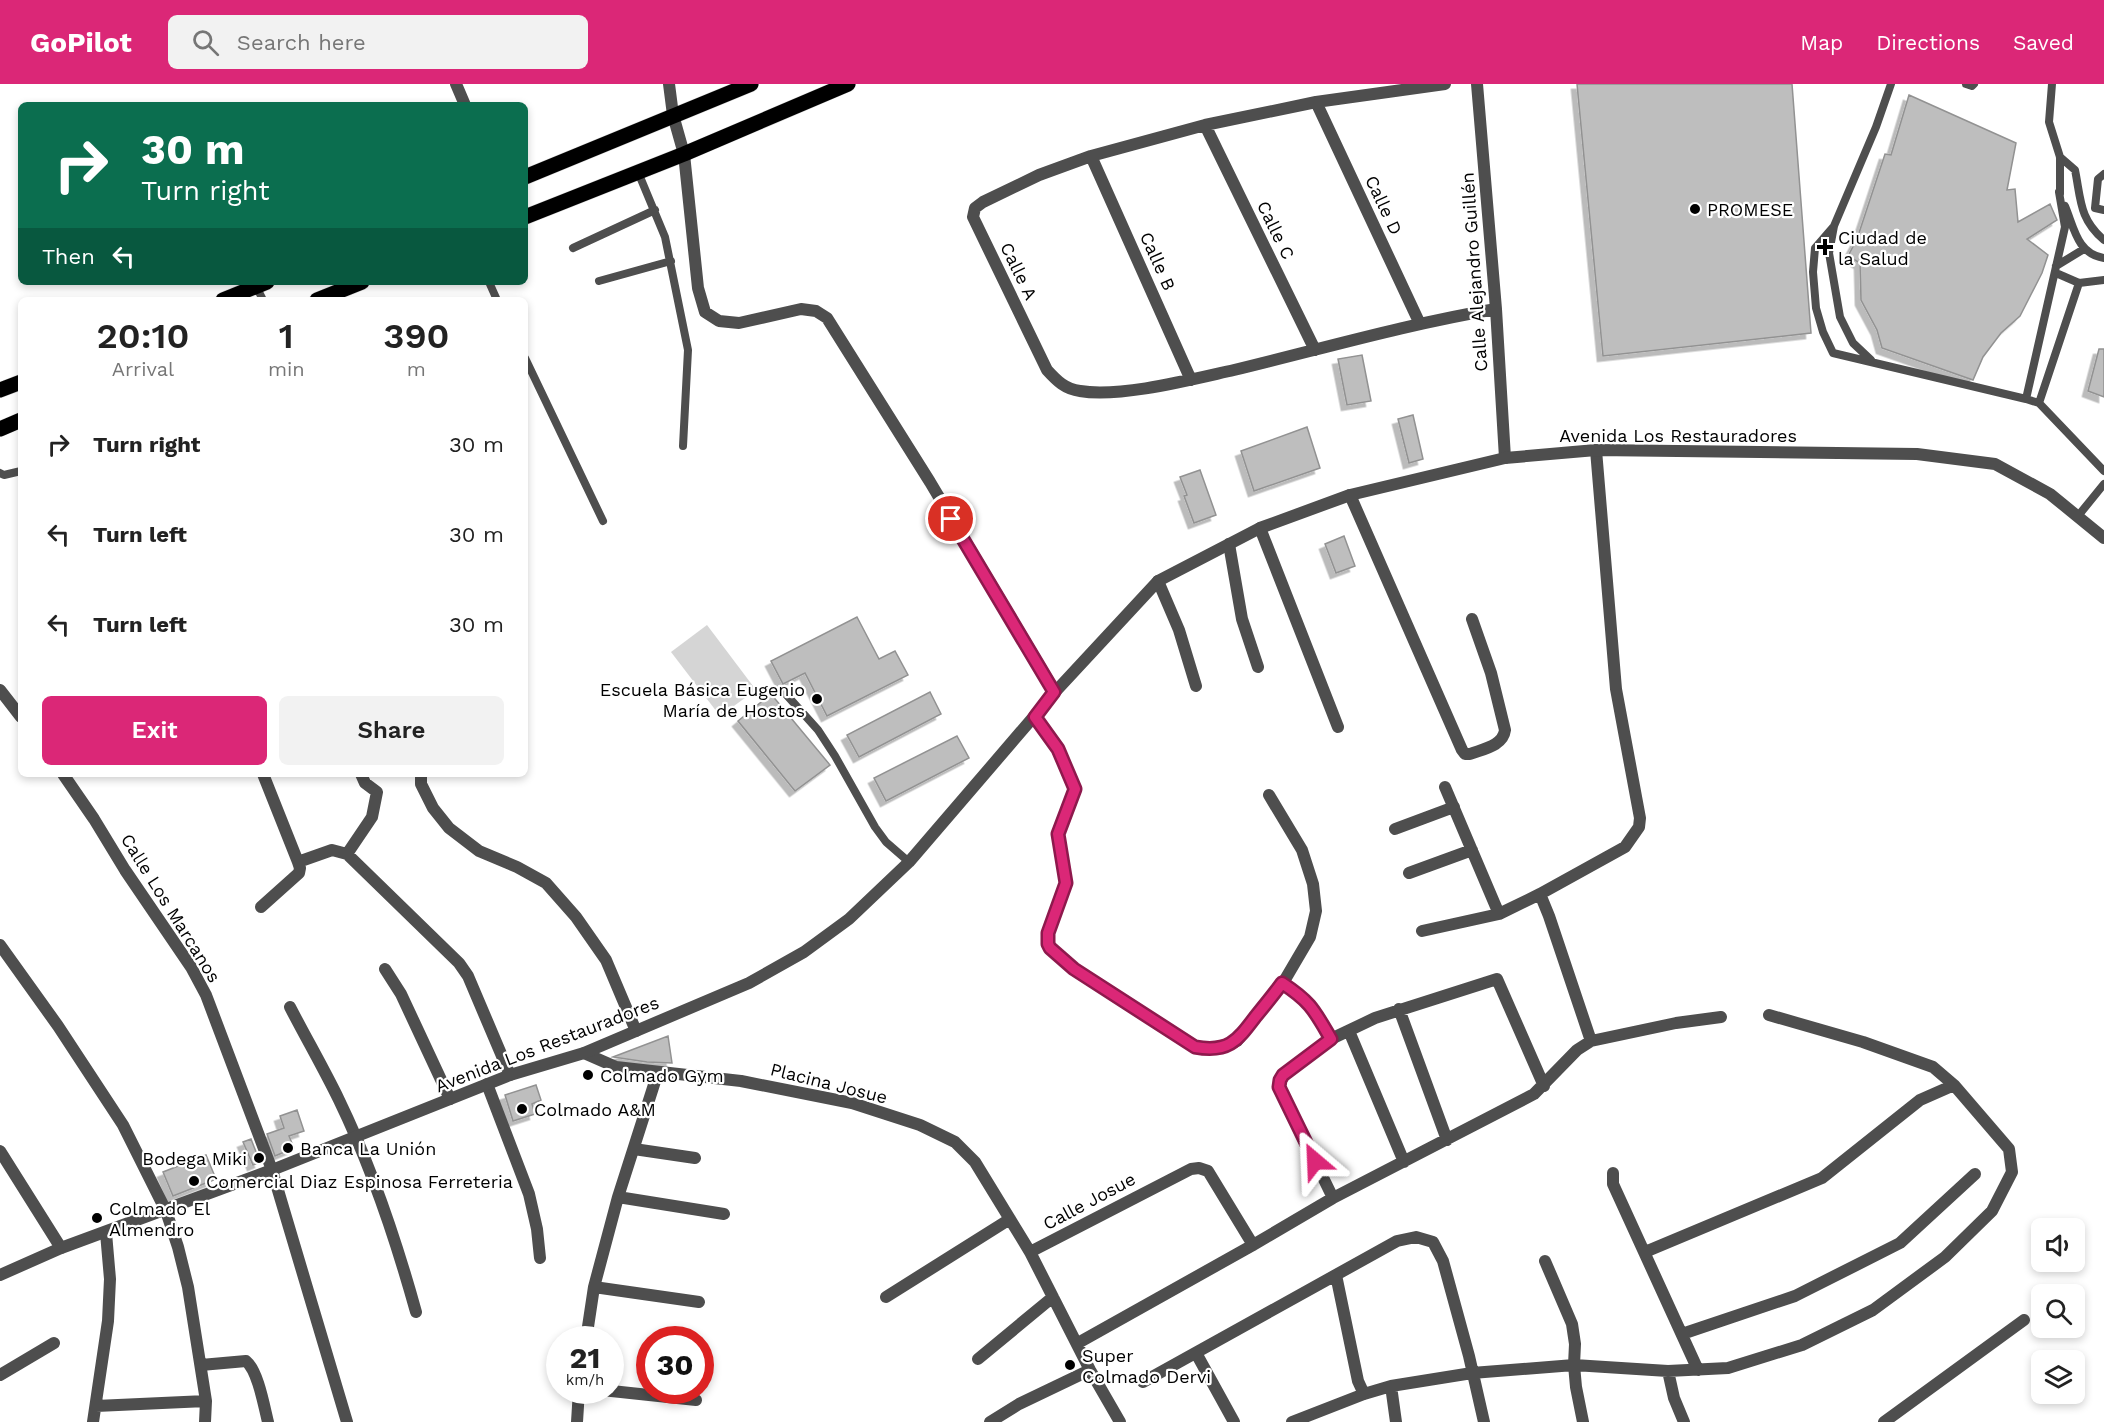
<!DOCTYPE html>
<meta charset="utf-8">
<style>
:root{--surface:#fff;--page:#f2f2f2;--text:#222;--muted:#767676;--accent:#db2777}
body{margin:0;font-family:"Work Sans",sans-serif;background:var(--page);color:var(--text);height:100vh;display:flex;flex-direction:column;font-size:22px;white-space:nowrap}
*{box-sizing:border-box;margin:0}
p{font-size:20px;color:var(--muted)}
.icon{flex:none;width:33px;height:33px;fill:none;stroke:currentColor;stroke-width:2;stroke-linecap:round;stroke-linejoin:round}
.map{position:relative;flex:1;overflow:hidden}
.details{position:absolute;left:18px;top:213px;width:510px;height:480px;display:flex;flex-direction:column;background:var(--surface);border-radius:9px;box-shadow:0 3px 9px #0003}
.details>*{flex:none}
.banner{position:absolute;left:18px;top:18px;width:510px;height:183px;border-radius:9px;box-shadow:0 3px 9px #0003;background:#0b6e4f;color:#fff;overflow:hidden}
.tools{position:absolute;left:2031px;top:1134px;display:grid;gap:12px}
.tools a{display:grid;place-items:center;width:54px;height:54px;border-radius:9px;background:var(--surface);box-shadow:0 3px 9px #0003;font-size:30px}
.speed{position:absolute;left:546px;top:1242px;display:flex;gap:12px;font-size:30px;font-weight:700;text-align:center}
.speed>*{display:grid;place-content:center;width:78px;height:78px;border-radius:50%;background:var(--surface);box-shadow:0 3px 9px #0003;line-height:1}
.speed small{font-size:15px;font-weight:400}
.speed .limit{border:9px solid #d22;background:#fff;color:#111}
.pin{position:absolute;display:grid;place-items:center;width:51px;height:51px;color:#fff;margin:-26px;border:3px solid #fff;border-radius:50%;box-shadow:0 2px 6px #0007}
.me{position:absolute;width:66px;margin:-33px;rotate:334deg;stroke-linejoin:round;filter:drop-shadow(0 0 4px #0008)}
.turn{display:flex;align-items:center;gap:21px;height:126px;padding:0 24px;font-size:27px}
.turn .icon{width:78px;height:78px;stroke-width:2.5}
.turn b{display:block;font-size:42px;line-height:51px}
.then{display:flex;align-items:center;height:57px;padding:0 24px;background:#0003;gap:12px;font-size:22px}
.eta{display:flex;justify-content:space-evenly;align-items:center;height:102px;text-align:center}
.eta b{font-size:36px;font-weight:600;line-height:42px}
.action{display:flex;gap:12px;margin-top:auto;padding:12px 24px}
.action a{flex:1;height:69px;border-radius:9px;background:var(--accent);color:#fff;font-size:24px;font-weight:600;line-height:69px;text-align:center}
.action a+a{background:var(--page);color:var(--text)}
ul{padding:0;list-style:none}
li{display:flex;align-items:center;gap:18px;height:90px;padding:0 24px}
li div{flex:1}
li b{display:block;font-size:22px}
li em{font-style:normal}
header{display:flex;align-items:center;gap:36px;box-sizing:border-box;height:84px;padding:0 30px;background:var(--accent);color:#fff}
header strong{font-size:28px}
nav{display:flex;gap:33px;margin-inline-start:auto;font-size:21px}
.search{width:420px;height:54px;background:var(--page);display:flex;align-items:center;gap:15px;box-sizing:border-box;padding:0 21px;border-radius:9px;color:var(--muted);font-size:22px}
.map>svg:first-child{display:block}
</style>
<header>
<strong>GoPilot</strong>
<div class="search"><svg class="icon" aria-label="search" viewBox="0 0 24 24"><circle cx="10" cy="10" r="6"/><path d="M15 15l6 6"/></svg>Search here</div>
<nav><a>Map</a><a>Directions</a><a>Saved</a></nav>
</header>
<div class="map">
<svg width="2104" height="1338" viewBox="0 0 2104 1338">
<defs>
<filter id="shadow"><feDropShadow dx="-5.5" dy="5.5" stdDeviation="0" flood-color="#0004"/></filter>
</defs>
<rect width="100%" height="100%" fill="#fff"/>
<path fill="#d5d5d5" d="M 707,541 L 756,606 L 720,632 L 671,568 Z"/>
<path fill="#bebebe" stroke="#929292" stroke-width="1.5" filter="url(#shadow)" d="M 1577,0 L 1792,0 L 1811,249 L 1603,272 Z
M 1909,11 L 2016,59 L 2007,106 L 2015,105 L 2018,138 L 2050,120 L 2057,136 L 2027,155 L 2048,171 L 2042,189 L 2020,232 L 2001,249 L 1983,273 L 1973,296 L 1882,264 L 1877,246 L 1861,216 L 1860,179 L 1848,172 L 1857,155 L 1885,70 L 1891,71 Z
M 2099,265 L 2104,265 L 2104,313 L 2088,307 Z
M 1362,271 L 1371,317 L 1347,321 L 1338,275 Z
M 1413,331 L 1423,375 L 1409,379 L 1398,335 Z
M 1307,343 L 1320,384 L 1254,407 L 1241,367 Z
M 1200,386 L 1216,431 L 1194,439 L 1184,412 L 1187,411 L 1180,393 Z
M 1344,452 L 1355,482 L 1336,489 L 1325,460 Z
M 857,533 L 879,575 L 895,567 L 908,591 L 827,632 L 805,589 L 783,600 L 771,577 Z
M 930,608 L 941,630 L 859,673 L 847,651 Z
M 771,610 L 830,681 L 795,707 L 738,637 Z
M 957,652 L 969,674 L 886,717 L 874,694 Z
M 668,952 L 672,979 L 647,978 L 613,973 Z
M 536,1001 L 541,1016 L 532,1020 L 535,1030 L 513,1037 L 505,1011 Z
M 297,1026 L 304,1047 L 289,1052 L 294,1064 L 275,1072 L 267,1050 L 284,1044 L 280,1032 Z
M 251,1055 L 260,1078 L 253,1081 L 243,1058 Z
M 206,1071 L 216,1095 L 173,1112 L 163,1088 Z"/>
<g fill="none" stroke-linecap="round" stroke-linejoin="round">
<g stroke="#dbdbdb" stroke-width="16">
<path id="primary" d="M 525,93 L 751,0
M 525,133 L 684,70 L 848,0
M 223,216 L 267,198
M 317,216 L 362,198
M 0,306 L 21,298
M 0,345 L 21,336"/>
</g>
<path stroke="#4e4e4e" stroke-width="8" d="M 1966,0 L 1972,2 L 1974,0
M 2052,0 L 2049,38 L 2060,73 L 2060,110
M 2060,73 L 2075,86 C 2081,115 2079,135 2104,156
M 638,88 L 665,153 L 688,266 L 683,362
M 2104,90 L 2098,95 L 2095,124 L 2104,126
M 2059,108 L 2065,143 L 2026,315 L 2039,319 L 2104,387
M 2065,122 C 2074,143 2077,170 2104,174
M 1834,142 L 1815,164 L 1813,188 L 1816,224 L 1823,248 L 1833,269 L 2026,315
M 573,164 L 655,126
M 2056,182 L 2084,165
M 2056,189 L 2079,199
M 599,197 L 671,177
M 489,198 L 497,216
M 256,202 L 263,216
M 525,274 L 603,437
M 1871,276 L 1853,259 L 1840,233 L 1829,169 L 1834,142 L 1876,43 L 1891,0
M 2039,319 L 2079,199 L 2104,196
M 0,389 L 4,391 L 21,387
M 2078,432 L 2104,400
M 783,607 L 818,646 L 835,672 L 875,743 L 886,758 L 909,778"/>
<path stroke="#4e4e4e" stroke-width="12" d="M 456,0 L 465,21
M 669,0 L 673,31 L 684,70 L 698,204 L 705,228 L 719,237 L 739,239 L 801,225 L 816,227 L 827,234 L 930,398 L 1055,608
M 1445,0 L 1316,18 L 1205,41 L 1091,72 L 1039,91 L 983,118 L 975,124 L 973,133 L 1047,286 C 1057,297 1065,305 1080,307 C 1120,314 1193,295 1234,286 C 1321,265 1407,240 1496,225
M 1477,0 L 1496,225 L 1505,374
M 1316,18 L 1420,240
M 1205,41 L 1315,266
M 1091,72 L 1191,296
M 1350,411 L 1462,666 L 1465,670 L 1470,670 C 1483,665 1503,662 1505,646 L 1491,589 L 1472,535
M 1260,444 L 1338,643
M 1229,460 L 1242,535 L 1258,583
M 1158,497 L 1179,546 L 1196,602
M 0,606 L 21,633
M 1035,633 L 1058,665 L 1075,705 L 1058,750 L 1066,799 L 1048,849 L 1048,860 L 1050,864 L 1074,885 L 1195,963 L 1209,965 L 1225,963 L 1237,957 L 1283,899 L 1310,853 L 1316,827 L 1313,800 L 1302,766 L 1269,711
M 63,690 L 94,735 L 125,786 L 191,883 L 206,911 L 272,1086 L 347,1338
M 263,690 L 298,778 L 332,766 L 347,770 L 459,879 L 468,892 L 510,991
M 421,690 L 421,700 L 433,724 L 449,744 L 479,767 L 517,783 L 546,799 L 576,833 L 606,876 L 636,947
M 1445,703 L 1499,830
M 1395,745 L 1454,723
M 347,770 L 372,733 L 377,708 L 365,699 L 361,690
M 1409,789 L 1472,766
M 1540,810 L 1549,832 L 1591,957
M 261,823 L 299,789 L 300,784 L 298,778
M 1422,847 L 1499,830 L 1540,810 L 1625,763 L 1639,743 L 1640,734 L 1616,605 L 1596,366
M 0,861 L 58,942 L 123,1041 L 166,1127 L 178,1163 L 188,1203 L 206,1317 L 205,1338
M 385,885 L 401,910 L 450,1015
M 1283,899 C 1311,918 1314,926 1331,955
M 290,923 C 306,954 324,985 339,1016 C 372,1084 396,1156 416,1228
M 1399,925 L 1447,1056
M 1349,947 L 1404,1078
M 584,969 L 616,983 L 741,997 L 852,1019 L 920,1041 L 955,1058 L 975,1078 L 1030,1168 L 1090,1286 L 1120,1338
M 487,1000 L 529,1110 L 537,1145 L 540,1174
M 634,1065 L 695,1074
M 0,1067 L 61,1164
M 1613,1089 L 1613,1100 L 1698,1286
M 618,1113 L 724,1130
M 1333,1114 L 1279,1003 L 1283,991 L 1331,955 L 1375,934 L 1497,895 L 1544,1002
M 1030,1168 L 1191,1085 L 1199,1084 L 1208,1087 L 1253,1161
M 1645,1168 L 1822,1094 L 1920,1016 L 1954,1001
M 1545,1177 L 1572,1240 L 1575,1260 L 1574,1281 L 1576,1303 L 1583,1338
M 1336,1191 L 1358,1297 L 1364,1310
M 594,1203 L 699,1218
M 886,1213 L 1010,1135
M 1682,1250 L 1795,1212 L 1900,1159 L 1975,1090
M 586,1256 L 594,1203 L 618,1113 L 658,988
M 1078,1259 L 1253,1161 L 1333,1114 L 1534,1010 L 1577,966 L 1591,957 L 1676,939 L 1721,933
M 1196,1269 L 1234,1338
M 978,1275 L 1053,1213
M 201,1281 L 246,1277 C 258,1287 264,1322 268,1338
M 1668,1287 L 1674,1314 L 1684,1338
M 0,1291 L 54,1259
M 1143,1298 L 1397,1157 L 1416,1153 L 1433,1158 L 1443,1177 L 1469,1272 L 1484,1338
M 1391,1302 L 1396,1338
M 602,1306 L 696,1316
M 96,1322 L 206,1317
M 93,1338 L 108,1237 L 110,1195 L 106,1149
M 577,1338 L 579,1306
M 990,1338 L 1019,1320 L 1090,1286
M 1292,1338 L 1364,1310 L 1391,1302 L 1472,1289 L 1574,1281 L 1668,1287 L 1728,1284 L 1802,1261 L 1873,1226 L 1945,1173 L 1992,1127 L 2012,1088 L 2009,1065 L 1954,1001 L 1933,983 L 1863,958 L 1769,931
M 1884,1338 L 2024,1236"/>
<path stroke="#4e4e4e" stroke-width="12" d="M 0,1191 L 61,1164 L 272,1086 L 510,991 L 584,969 L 749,899 L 804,868 L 849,835 L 909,778 L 1055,608 L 1158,497 L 1260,444 L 1350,411 L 1505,374 L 1596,366 L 1917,370 L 1995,380 L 2050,410 L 2104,454"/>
<use href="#primary" stroke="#000" stroke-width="15"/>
</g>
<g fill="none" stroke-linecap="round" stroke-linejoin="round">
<g stroke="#8e194d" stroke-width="15">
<path id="route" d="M 951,435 L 1054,608 L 1035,633 L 1058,665 L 1075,705 L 1058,750 L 1066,799 L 1048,849 L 1048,860 L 1050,864 L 1074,885 L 1195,963 C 1229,969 1237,957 1256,932 C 1265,921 1274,910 1282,899 C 1311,918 1314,926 1331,955 L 1283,991 L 1280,996 L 1279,1003 L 1315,1077"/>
</g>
<use href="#route" stroke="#db2777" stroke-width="10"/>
</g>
<g fill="#000" stroke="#fff" stroke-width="2">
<circle cx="1695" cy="125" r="6"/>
<path d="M1822 154h6v6h6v6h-6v6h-6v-6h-6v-6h6z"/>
<circle cx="817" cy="615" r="6"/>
<circle cx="588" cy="991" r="6"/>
<circle cx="522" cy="1025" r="6"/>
<circle cx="288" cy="1064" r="6"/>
<circle cx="259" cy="1074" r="6"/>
<circle cx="194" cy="1097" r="6"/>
<circle cx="97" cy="1134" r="6"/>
<circle cx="1070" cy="1281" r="6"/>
</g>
<g text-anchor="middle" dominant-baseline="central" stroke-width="4.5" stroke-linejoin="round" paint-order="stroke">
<g font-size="18" fill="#000" stroke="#fff">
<text transform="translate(1384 121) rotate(65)">Calle D</text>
<text transform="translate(1276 146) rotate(64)">Calle C</text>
<text transform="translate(1158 177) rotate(66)">Calle B</text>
<text transform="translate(1019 187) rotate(64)">Calle A</text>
<text transform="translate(1474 188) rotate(-94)">Calle Alejandro Guillén</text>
<text x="1678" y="351">Avenida Los Restauradores</text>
<text transform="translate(171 824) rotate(58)">Calle Los Marcanos</text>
<text transform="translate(547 960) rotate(-21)">Avenida Los Restauradores</text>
<text transform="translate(829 999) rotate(14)">Placina Josue</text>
<text transform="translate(1089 1117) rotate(-28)">Calle Josue</text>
</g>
<g font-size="18" fill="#000" stroke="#fff" text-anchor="start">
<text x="1707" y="125">PROMESE</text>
<text x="1838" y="153">Ciudad de<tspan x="1838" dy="21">la Salud</tspan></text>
<text x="805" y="605" text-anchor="end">Escuela Básica Eugenio<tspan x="805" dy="21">María de Hostos</tspan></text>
<text x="600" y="991">Colmado Gym</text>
<text x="534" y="1025">Colmado A&amp;M</text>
<text x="300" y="1064">Banca La Unión</text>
<text x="247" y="1074" text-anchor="end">Bodega Miki</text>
<text x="206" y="1097">Comercial Diaz Espinosa Ferreteria</text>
<text x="109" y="1124">Colmado El<tspan x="109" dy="21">Almendro</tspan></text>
<text x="1082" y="1271">Super<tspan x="1082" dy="21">Colmado Dervi</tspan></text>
</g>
</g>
</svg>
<div class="tools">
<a><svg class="icon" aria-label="sound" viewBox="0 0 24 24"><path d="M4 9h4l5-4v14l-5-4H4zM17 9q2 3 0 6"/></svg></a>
<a><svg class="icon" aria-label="search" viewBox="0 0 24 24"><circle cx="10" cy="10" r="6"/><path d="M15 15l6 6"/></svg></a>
<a><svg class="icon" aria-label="layers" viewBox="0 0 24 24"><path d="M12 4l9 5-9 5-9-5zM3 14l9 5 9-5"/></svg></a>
</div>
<div class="speed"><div>21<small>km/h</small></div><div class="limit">30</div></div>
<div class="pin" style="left:951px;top:435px;background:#d93025"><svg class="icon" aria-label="arrive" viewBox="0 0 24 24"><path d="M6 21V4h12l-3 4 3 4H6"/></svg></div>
<svg class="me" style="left:1315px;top:1077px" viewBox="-20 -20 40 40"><path d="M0-17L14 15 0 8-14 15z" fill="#db2777" stroke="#fff" stroke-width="4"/></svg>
<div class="banner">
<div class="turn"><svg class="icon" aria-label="right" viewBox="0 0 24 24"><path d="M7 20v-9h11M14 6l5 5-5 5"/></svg><div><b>30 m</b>Turn right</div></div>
<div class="then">Then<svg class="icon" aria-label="left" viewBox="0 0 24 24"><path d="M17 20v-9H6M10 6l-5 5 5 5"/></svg></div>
</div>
<section class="details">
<div class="eta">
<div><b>20:10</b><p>Arrival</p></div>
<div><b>1</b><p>min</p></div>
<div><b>390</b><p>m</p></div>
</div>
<ul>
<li><svg class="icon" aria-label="right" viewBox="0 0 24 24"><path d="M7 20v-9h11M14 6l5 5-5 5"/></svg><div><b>Turn right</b></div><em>30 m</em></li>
<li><svg class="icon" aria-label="left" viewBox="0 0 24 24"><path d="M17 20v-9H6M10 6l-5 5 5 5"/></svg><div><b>Turn left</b></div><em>30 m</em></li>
<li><svg class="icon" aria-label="left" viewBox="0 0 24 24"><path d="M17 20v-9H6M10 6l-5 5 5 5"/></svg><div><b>Turn left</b></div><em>30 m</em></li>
</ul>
<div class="action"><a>Exit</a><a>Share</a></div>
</section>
</div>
